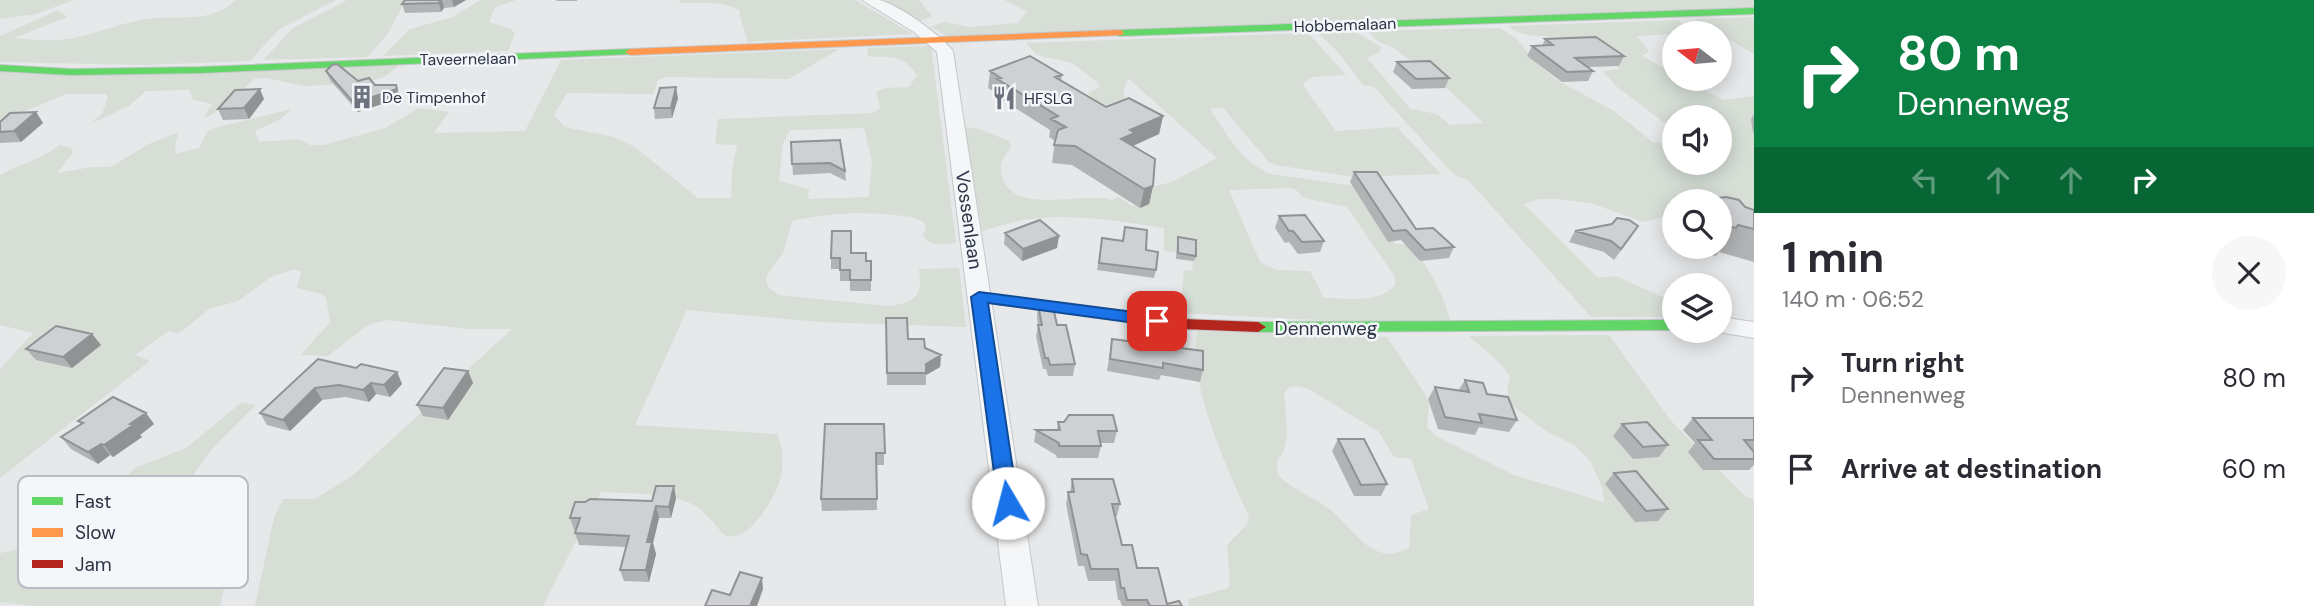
<!DOCTYPE html>
<meta charset="utf-8">
<style>
:root{--surface:#fff;--page:#f7f7f7;--text:#2b2b33;--muted:#7c7c81}
body{margin:0;font-family:"DM Sans",sans-serif;background:var(--page);color:var(--text);height:100vh;display:flex;flex-direction:column;font-size:26px;white-space:nowrap}
*{box-sizing:border-box;margin:0}
p{font-size:23px;color:var(--muted)}
.icon{flex:none;width:38px;height:38px;fill:none;stroke:currentColor;stroke-width:2;stroke-linecap:round;stroke-linejoin:round}
.map{position:relative;flex:1;overflow:hidden}
.sheet{display:flex;flex-direction:column;background:var(--surface);width:560px}
.sheet>*{flex:none}
.hud{background:#0b8043;color:#fff;overflow:hidden}
.needle{width:46px;rotate:286deg}
.fabs{position:absolute;left:1662px;top:21px;display:grid;gap:14px}
.fabs a{display:grid;place-items:center;width:70px;height:70px;border-radius:50%;background:var(--surface);box-shadow:0 4px 18px #0003;font-size:35px}
.pin{position:absolute;display:grid;place-items:center;width:60px;height:60px;color:#fff;margin:-30px;border-radius:14px;box-shadow:0 4px 10px #0006}
.me{position:absolute;width:77px;margin:-38px;rotate:352deg;stroke-linejoin:round;filter:drop-shadow(0 0 5px #0008)}
.turn{display:flex;align-items:center;gap:24px;height:147px;padding:0 28px;font-size:32px}
.turn .icon{width:91px;height:91px;stroke-width:2.5}
.turn b{display:block;font-size:49px;line-height:60px}
.lanes{display:flex;align-items:center;height:66px;padding:0 28px;background:#0003;justify-content:center;gap:35px;direction:ltr}
.lanes .off{opacity:.35}
.round{display:grid;place-items:center;flex:none;width:74px;height:74px;border-radius:37px;background:var(--page)}
.summary{display:flex;align-items:center;justify-content:space-between;height:119px;padding:0 28px}
h1{font-size:42px;font-weight:700;line-height:52px}
ul{padding:0;list-style:none}
li{display:flex;align-items:center;gap:21px;height:91px;padding:0 28px}
li div{flex:1}
li b{display:block;font-size:26px}
li em{font-style:normal}
main{display:flex;flex:1;min-height:0}
.map>svg:first-child{display:block}
</style>
<main>
<div class="map">
<svg width="1754" height="606" viewBox="0 0 1754 606">
<rect width="100%" height="100%" fill="#e6e8ea"/>
<path fill="#d6ded6" fill-rule="evenodd" d="M 0,0 L 74,0 L 36,14 L 0,19 Z
M 236,0 L 336,0 L 279,29 L 250,61 L 144,65 L 0,62 L 0,36 L 58,10 L 67,17 L 14,38 C 34,40 54,42 74,38 C 99,33 123,22 148,19 C 182,14 208,25 236,0 Z
M 347,0 L 406,0 L 387,35 L 367,57 L 263,60 L 292,29 Z
M 480,0 L 516,0 L 495,7 L 489,22 L 511,29 L 515,34 L 508,51 L 383,56 L 410,29 L 453,17 Z
M 679,0 L 855,0 L 913,34 L 747,42 C 747,30 739,23 740,11 C 725,0 698,3 680,3 Z
M 885,0 L 919,0 L 932,16 L 921,21 Z
M 1005,0 L 1754,0 L 1754,9 L 947,36 L 931,27 L 944,22 L 970,27 L 1018,23 L 1027,12 Z
M 1754,17 L 1754,54 L 1694,19 Z
M 1677,20 L 1698,33 L 1637,36 L 1649,51 L 1642,56 L 1675,74 L 1675,79 L 1684,79 L 1723,100 L 1754,96 L 1754,214 L 1720,201 L 1675,201 L 1675,214 L 1643,222 L 1591,203 L 1557,199 L 1539,199 L 1524,204 L 1598,278 L 1616,276 L 1675,303 L 1675,317 L 1591,317 L 1469,181 L 1453,174 L 1374,87 L 1363,85 L 1337,51 L 1318,33 L 1356,32 L 1381,47 L 1380,52 L 1367,58 L 1411,109 L 1437,114 L 1450,125 L 1484,123 L 1438,80 L 1395,49 L 1376,40 L 1368,31 L 1500,28 L 1517,39 L 1536,63 L 1555,79 L 1614,111 L 1654,143 L 1675,142 L 1675,163 L 1720,163 L 1720,117 L 1675,117 L 1675,131 L 1616,86 L 1603,71 L 1620,69 C 1605,57 1591,44 1573,39 C 1550,34 1526,41 1508,26 Z
M 1308,33 L 1346,75 L 1313,77 L 1303,83 L 1308,93 L 1336,131 L 1397,127 L 1441,174 L 1354,177 L 1275,165 L 1269,162 L 1223,108 L 1210,109 C 1228,135 1240,162 1271,174 L 1354,186 L 1395,244 L 1411,244 C 1428,268 1443,291 1450,320 L 1337,321 L 1180,313 L 1184,270 L 1192,271 L 1193,262 L 1185,260 L 1185,253 L 1164,251 L 1164,228 C 1120,221 1074,213 1029,219 C 1014,221 998,227 982,231 L 965,127 L 979,129 L 1009,141 L 1011,145 C 1008,154 1000,158 1001,169 C 1004,220 1086,190 1112,200 L 1118,197 L 1132,206 L 1150,197 L 1139,190 L 1172,182 L 1217,158 L 1129,79 C 1121,91 1122,98 1132,108 L 1109,114 L 1088,93 L 1100,87 L 1097,82 L 1072,63 L 1037,55 L 1026,43 ZM 1289,188 L 1295,189 L 1304,198 L 1347,207 L 1395,277 L 1395,285 C 1380,304 1346,298 1324,298 L 1310,271 L 1276,270 L 1260,262 L 1229,190 Z
M 931,46 L 956,243 C 943,244 931,248 923,235 L 926,227 L 922,221 L 911,217 C 873,211 831,212 792,221 L 783,253 L 766,277 L 768,287 L 778,295 L 889,306 C 916,303 923,296 919,269 L 959,268 L 966,327 L 820,322 L 687,310 L 635,425 L 777,434 C 784,448 784,471 778,486 C 771,503 749,541 727,536 C 722,535 707,513 697,507 C 672,491 631,494 601,492 L 543,606 L 255,606 L 274,517 L 283,499 L 315,499 L 352,476 L 512,329 L 468,329 L 387,320 L 374,323 L 364,328 L 328,356 L 300,355 L 330,323 L 326,298 L 321,294 L 297,288 L 301,272 L 294,269 L 271,277 L 238,301 L 209,309 L 178,334 L 169,331 L 135,355 L 150,361 L 0,478 L 0,369 L 33,333 L 0,325 L 0,175 C 21,163 41,160 60,145 L 71,148 L 73,153 L 57,173 L 92,167 L 110,167 L 151,143 L 179,132 L 176,140 L 175,154 L 199,148 L 207,132 L 214,128 L 292,109 L 279,120 L 255,131 L 259,142 L 299,139 L 310,145 L 324,145 L 385,128 L 419,108 L 449,112 L 434,133 L 525,131 L 561,60 L 839,49 L 789,79 L 665,77 L 658,80 L 653,94 L 567,93 L 554,115 L 565,127 L 614,137 L 635,147 L 698,198 L 731,198 L 732,169 L 737,145 L 715,144 L 718,119 L 873,113 L 880,108 L 876,92 L 886,88 L 909,87 L 917,75 C 901,52 892,59 868,56 L 867,48 ZM 864,128 L 872,161 L 869,197 L 808,199 L 809,189 L 779,181 L 783,143 L 790,130 Z
M 399,65 L 386,76 L 365,83 L 304,86 L 266,78 L 254,79 L 230,102 L 208,117 L 204,117 L 212,104 L 193,100 L 189,90 L 146,91 L 129,106 L 90,124 L 102,114 L 108,97 L 105,94 L 67,94 L 0,121 L 0,72 Z
M 1197,331 L 1387,337 L 1425,394 L 1429,404 L 1427,427 L 1436,436 L 1514,475 L 1604,502 L 1602,487 L 1590,461 L 1574,445 L 1546,431 L 1510,404 L 1507,388 L 1510,377 L 1501,364 L 1469,336 L 1609,335 L 1672,422 L 1745,496 L 1754,500 L 1754,606 L 1188,606 L 1189,599 L 1228,588 L 1230,583 L 1227,545 L 1247,525 L 1249,517 C 1227,467 1187,384 1197,331 ZM 1296,386 L 1307,388 L 1379,432 L 1394,457 L 1411,459 L 1429,509 L 1411,515 L 1409,548 C 1400,552 1393,555 1383,553 C 1360,547 1347,522 1328,508 C 1312,496 1292,490 1278,475 L 1277,461 C 1293,446 1285,414 1284,393 L 1289,387 Z
M 242,402 L 256,405 C 221,440 153,495 198,548 C 206,557 218,565 227,573 L 220,606 L 33,606 L 0,602 L 0,553 L 37,546 L 55,537 L 137,467 L 186,448 Z"/>
<g fill="none" stroke-linecap="round" stroke-linejoin="round">
<g stroke="#c4c6c8" stroke-width="2">
<path id="street" d="M 862,0 C 867,0 874,0 879,0 C 898,4 941,35 953,51 L 1038,606 L 1006,606 L 937,52 L 914,32 Z
M 1720,317 L 1754,322 L 1754,338 L 1712,331 L 1720,331 Z"/>
</g>
<g stroke="#c4c6c8" stroke-width="2">
<path id="fast" d="M 1754,8 L 1754,14 L 1119,36 L 1114,33 L 1119,30 Z
M 630,49 L 634,50 L 634,54 L 200,73 L 71,75 L 0,71 L 0,65 L 71,69 L 200,67 Z
M 1675,320 L 1675,330 L 1258,332 L 1250,327 L 1258,322 Z"/>
</g>
<g stroke="#c4c6c8" stroke-width="2">
<path id="slow" d="M 1119,30 L 1123,31 L 1123,35 L 630,55 L 625,52 L 630,49 Z"/>
</g>
<g stroke="#c4c6c8" stroke-width="2">
<path id="jam" d="M 979,292 L 1183,319 L 1258,322 L 1266,327 L 1258,332 L 1183,329 L 973,301 L 971,297 Z"/>
</g>
<use href="#street" fill="#f5f6f7" fill-rule="evenodd"/>
<use href="#fast" fill="#63d668" fill-rule="evenodd"/>
<use href="#slow" fill="#ff974d" fill-rule="evenodd"/>
<use href="#jam" fill="#b3261e" fill-rule="evenodd"/>
</g>
<path fill="#b1b3b5" d="M 405,0 L 466,0 L 454,7 L 444,8 L 441,12 L 405,13 L 402,4 Z
M 556,0 L 577,0 L 577,1 L 557,1 Z
M 1545,39 L 1624,56 L 1619,66 L 1588,67 L 1593,71 L 1588,81 L 1562,82 L 1527,56 L 1532,46 L 1542,46 Z
M 1397,62 L 1449,78 L 1445,88 L 1412,89 L 1393,72 Z
M 326,71 L 358,81 L 375,85 L 399,94 L 400,98 L 358,112 L 330,80 Z
M 990,71 L 1062,75 L 1061,81 L 1106,107 L 1163,116 L 1159,134 L 1133,146 L 1153,186 L 1149,204 L 1140,208 L 1072,165 L 1052,163 L 1055,141 L 1049,137 L 1050,130 L 996,96 L 996,93 L 988,88 Z
M 678,98 L 672,118 L 655,119 L 654,108 Z
M 264,99 L 249,119 L 223,120 L 218,109 Z
M 36,112 L 43,123 L 21,142 L 0,143 L 0,122 Z
M 1754,114 L 1754,133 L 1753,133 L 1751,119 Z
M 791,142 L 845,171 L 846,181 L 830,173 L 793,175 Z
M 1354,172 L 1416,229 L 1454,247 L 1449,258 L 1420,261 L 1401,240 L 1388,242 L 1350,182 Z
M 1726,197 L 1739,200 L 1745,207 L 1754,210 L 1754,262 L 1719,252 L 1716,256 L 1703,253 L 1698,247 L 1720,247 L 1720,201 L 1700,201 Z
M 1279,216 L 1324,241 L 1320,252 L 1298,254 L 1289,242 L 1285,243 L 1275,228 Z
M 1575,231 L 1631,237 L 1614,260 L 1604,252 L 1569,242 Z
M 1005,233 L 1057,248 L 1022,261 L 1004,244 Z
M 1178,237 L 1196,256 L 1194,261 L 1176,259 L 1177,243 Z
M 1102,238 L 1146,250 L 1156,270 L 1154,278 L 1097,270 Z
M 851,253 L 866,261 L 871,261 L 871,291 L 850,291 L 850,281 L 840,281 L 840,269 L 831,269 L 831,258 Z
M 1038,305 L 1057,325 L 1075,364 L 1073,376 L 1048,376 L 1046,369 L 1043,369 L 1036,336 L 1038,326 L 1037,317 Z
M 886,318 L 908,339 L 941,355 L 940,367 L 926,375 L 926,385 L 887,385 Z
M 92,334 L 101,345 L 72,368 L 36,360 L 26,349 Z
M 1112,339 L 1203,370 L 1200,382 L 1161,375 L 1159,380 L 1107,371 Z
M 356,368 L 397,372 L 402,384 L 390,397 L 376,394 L 369,402 L 345,397 L 322,400 L 290,431 L 267,425 L 260,413 Z
M 468,371 L 473,383 L 448,420 L 423,416 L 417,405 Z
M 1465,380 L 1487,394 L 1517,420 L 1509,432 L 1479,427 L 1475,435 L 1438,429 L 1428,399 L 1435,387 L 1458,391 Z
M 1693,418 L 1754,418 L 1754,465 L 1749,470 L 1703,470 L 1688,452 L 1695,443 L 1683,430 Z
M 78,421 L 154,424 L 140,435 L 142,437 L 113,457 L 110,455 L 98,464 L 71,449 L 61,437 L 81,424 Z
M 1058,422 L 1117,431 L 1114,443 L 1101,443 L 1101,446 L 1098,458 L 1057,458 L 1056,455 L 1034,442 L 1036,430 L 1057,430 Z
M 884,424 L 884,465 L 876,465 L 877,510 L 822,511 L 821,499 Z
M 1622,424 L 1668,445 L 1659,457 L 1633,459 L 1613,436 Z
M 1338,439 L 1387,484 L 1381,496 L 1354,496 L 1332,451 Z
M 1614,473 L 1668,509 L 1658,521 L 1635,522 L 1605,484 Z
M 1072,479 L 1120,504 L 1117,516 L 1115,516 L 1122,545 L 1137,568 L 1167,604 L 1182,606 L 1122,606 L 1120,600 L 1118,600 L 1115,581 L 1088,581 L 1084,566 L 1078,566 L 1066,504 L 1068,492 L 1070,492 Z
M 676,498 L 671,518 L 659,518 L 653,543 L 656,554 L 649,582 L 624,581 L 620,570 L 626,547 L 579,545 L 575,533 L 576,530 L 574,530 L 570,518 L 585,502 L 652,501 Z"/>
<path fill="#909294" d="M 440,0 L 442,0 L 444,8 L 441,12 L 439,3 Z
M 452,0 L 466,0 L 454,7 Z
M 396,85 L 400,98 L 358,112 L 354,103 Z
M 676,87 L 678,98 L 672,118 L 671,108 Z
M 260,89 L 264,99 L 249,119 L 244,108 Z
M 36,112 L 43,123 L 21,142 L 14,131 Z
M 1163,116 L 1159,134 L 1132,146 L 1121,139 L 1130,130 Z
M 1153,186 L 1149,204 L 1140,208 L 1144,189 Z
M 1059,236 L 1057,248 L 1022,261 L 1023,249 Z
M 92,334 L 101,345 L 72,368 L 63,357 Z
M 941,355 L 940,367 L 926,375 L 926,364 Z
M 468,371 L 473,383 L 448,420 L 443,408 Z
M 397,372 L 402,384 L 390,397 L 384,385 Z
M 371,383 L 376,394 L 369,402 L 363,390 Z
M 315,388 L 322,400 L 290,431 L 283,420 Z
M 146,413 L 154,424 L 140,435 L 142,437 L 113,457 L 104,445 L 130,424 Z
M 101,444 L 110,455 L 98,464 L 88,452 Z
M 674,486 L 676,498 L 671,518 L 669,507 Z
M 656,506 L 659,518 L 653,543 L 656,554 L 649,582 L 646,570 L 647,542 Z
M 762,578 L 763,589 L 757,606 L 750,606 Z"/>
<path fill="#ced0d3" stroke="#909294" stroke-width="2" d="M 405,0 L 440,0 L 439,3 L 402,4 Z
M 1596,37 L 1624,56 L 1575,58 L 1593,71 L 1567,72 L 1532,46 L 1553,45 L 1545,39 Z
M 1030,56 L 1062,75 L 1055,77 L 1106,107 L 1129,98 L 1163,116 L 1130,130 L 1135,133 L 1121,139 L 1155,159 L 1153,186 L 1144,189 L 1075,146 L 1054,145 L 1058,130 L 1066,127 L 1051,119 L 1058,116 L 1002,82 L 997,79 L 1001,78 L 990,71 Z
M 1430,61 L 1449,78 L 1416,79 L 1397,62 Z
M 337,64 L 358,81 L 369,78 L 375,85 L 396,85 L 397,89 L 354,103 L 326,71 L 332,65 Z
M 676,87 L 671,108 L 654,108 L 660,88 Z
M 260,89 L 244,108 L 218,109 L 235,90 Z
M 36,112 L 14,131 L 0,132 L 0,122 L 10,113 Z
M 840,140 L 845,171 L 830,163 L 792,164 L 791,142 Z
M 1354,172 L 1377,172 L 1416,229 L 1433,228 L 1454,247 L 1425,250 L 1406,230 L 1393,231 Z
M 1726,197 L 1739,200 L 1745,207 L 1754,210 L 1754,229 L 1738,225 L 1736,228 L 1722,225 L 1720,223 L 1720,201 L 1700,200 Z
M 1305,215 L 1324,241 L 1302,242 L 1293,231 L 1289,231 L 1279,216 Z
M 1617,218 L 1629,220 L 1638,226 L 1621,249 L 1611,241 L 1575,231 L 1612,224 Z
M 1040,220 L 1059,236 L 1023,249 L 1005,233 Z
M 1125,227 L 1147,230 L 1146,250 L 1158,252 L 1156,270 L 1099,263 L 1102,238 L 1123,241 Z
M 832,231 L 851,231 L 851,253 L 866,253 L 866,261 L 871,261 L 871,280 L 850,280 L 850,270 L 840,270 L 840,258 L 831,258 Z
M 1178,237 L 1196,240 L 1196,256 L 1178,253 Z
M 1038,305 L 1053,307 L 1057,325 L 1066,325 L 1075,364 L 1050,365 L 1048,358 L 1045,358 L 1038,325 L 1042,325 Z
M 886,318 L 907,318 L 908,339 L 924,339 L 925,348 L 941,355 L 926,364 L 926,373 L 887,373 Z
M 56,326 L 92,334 L 63,357 L 26,349 Z
M 1112,339 L 1203,351 L 1203,370 L 1163,363 L 1163,368 L 1110,359 Z
M 318,359 L 356,368 L 361,364 L 397,372 L 384,385 L 371,383 L 363,390 L 339,385 L 315,388 L 283,420 L 260,413 Z
M 444,368 L 468,371 L 443,408 L 417,405 Z
M 1465,380 L 1483,383 L 1487,394 L 1508,397 L 1517,420 L 1479,414 L 1482,423 L 1445,417 L 1435,387 L 1469,392 Z
M 113,397 L 146,413 L 130,424 L 133,425 L 104,445 L 101,444 L 88,452 L 61,437 L 83,423 L 78,421 Z
M 1069,415 L 1113,415 L 1117,431 L 1098,431 L 1101,446 L 1059,446 L 1059,443 L 1036,430 L 1060,430 L 1058,422 L 1064,422 Z
M 1693,418 L 1754,418 L 1754,440 L 1744,440 L 1754,452 L 1754,459 L 1714,459 L 1698,440 L 1712,440 Z
M 1647,422 L 1668,445 L 1643,447 L 1622,424 Z
M 825,424 L 884,424 L 885,453 L 876,453 L 877,499 L 821,499 Z
M 1338,439 L 1364,439 L 1387,484 L 1361,485 Z
M 1636,471 L 1668,509 L 1646,511 L 1614,473 Z
M 1072,479 L 1113,479 L 1120,504 L 1112,504 L 1122,545 L 1132,545 L 1137,568 L 1158,568 L 1167,604 L 1179,601 L 1182,606 L 1150,606 L 1147,600 L 1127,600 L 1124,588 L 1121,588 L 1118,569 L 1091,569 L 1087,555 L 1081,554 L 1068,492 L 1074,492 Z
M 656,486 L 674,486 L 669,507 L 656,506 L 647,542 L 652,542 L 646,570 L 620,570 L 629,536 L 575,533 L 580,518 L 570,518 L 575,502 L 585,502 L 590,499 L 652,501 Z
M 740,572 L 762,578 L 750,606 L 705,606 L 712,590 L 730,595 Z"/>
<path fill="#1a73e8" stroke="#114b97" stroke-width="2" d="M 979,292 L 1157,315 L 1165,321 L 1157,326 L 988,303 L 1018,503 L 1015,509 L 1008,511 L 1001,509 L 998,503 L 971,297 Z"/>
<defs>
<g id="building-bare" transform="scale(1.89)"><path d="M-4-6H4V6H1V3H-1V6H-4ZM-2.5-4.3h1.7v1.8h-1.7ZM.8-4.3h1.7v1.8H.8ZM-2.5-1h1.7V.8h-1.7ZM.8-1h1.7V.8H.8Z" fill="#6c737f" stroke="#f4f6f9" stroke-width="2.5" paint-order="stroke"/></g>
<g id="restaurant-bare" transform="scale(1.89)"><path d="M-5-6h1v4h1v-4h1v4h1v-4h1v5L-1.5 .5V6h-2V.5L-5-1ZM5-6V6H3V1.5H1.5Q1.5-4 5-6Z" fill="#6c737f" stroke="#f4f6f9" stroke-width="2.5" paint-order="stroke"/></g>
</defs>
<g fill-rule="evenodd">
<use href="#building-bare" x="362" y="97"/>
<use href="#restaurant-bare" x="1004" y="98"/>
</g>
<g text-anchor="middle" dominant-baseline="central" stroke-width="5" stroke-linejoin="round" paint-order="stroke">
<g font-size="16" fill="#2b3445" stroke="#f4f6f9">
<text transform="translate(1345 25) rotate(-2)">Hobbemalaan</text>
<text transform="translate(468 59) rotate(-1)">Taveernelaan</text>
</g>
<g font-size="16" fill="#2b3445" stroke="#f4f6f9" text-anchor="start">
<text x="382" y="97">De Timpenhof</text>
<text x="1024" y="98">HFSLG</text>
</g>
<g font-size="19" fill="#2b3445" stroke="#f4f6f9">
<text transform="translate(969 220) rotate(82)">Vossenlaan</text>
<text x="1326" y="328">Dennenweg</text>
</g>
</g>
<rect x="18" y="476" width="230" height="112" rx="10" fill="#f4f6f9" stroke="#b8bcc3" stroke-width="2"/>
<rect x="32" y="497" width="31" height="8" fill="#63d668"/>
<rect x="32" y="528" width="31" height="9" fill="#ff974d"/>
<rect x="32" y="560" width="31" height="8" fill="#b3261e"/>
<g font-size="19" fill="#2b3445">
<text x="75" y="508">Fast</text>
<text x="75" y="539">Slow</text>
<text x="75" y="571">Jam</text>
</g>
</svg>
<div class="fabs">
<a><svg class="needle" viewBox="-14 -14 28 28"><path d="M0-13l5 13h-10z" fill="#e53935"/><path d="M0 13l5-13h-10z" fill="#7c7c81"/></svg></a>
<a><svg class="icon" aria-label="sound" viewBox="0 0 24 24"><path d="M4 9h4l5-4v14l-5-4H4zM17 9q2 3 0 6"/></svg></a>
<a><svg class="icon" aria-label="search" viewBox="0 0 24 24"><circle cx="10" cy="10" r="6"/><path d="M15 15l6 6"/></svg></a>
<a><svg class="icon" aria-label="layers" viewBox="0 0 24 24"><path d="M12 4l9 5-9 5-9-5zM3 14l9 5 9-5"/></svg></a>
</div>
<div class="pin" style="left:1157px;top:321px;background:#d93025"><svg class="icon" aria-label="arrive" viewBox="0 0 24 24"><path d="M6 21V4h12l-3 4 3 4H6"/></svg></div>
<svg class="me" style="left:1008px;top:503px" viewBox="-20 -20 40 40"><circle r="19" fill="#fff"/><path d="M0-13L10 11 0 6-10 11z" fill="#1a73e8"/></svg>
</div>
<section class="sheet">
<div class="hud">
<div class="turn"><svg class="icon" aria-label="right" viewBox="0 0 24 24"><path d="M7 20v-9h11M14 6l5 5-5 5"/></svg><div><b>80 m</b>Dennenweg</div></div>
<div class="lanes"><svg class="icon off" aria-label="left" viewBox="0 0 24 24"><path d="M17 20v-9H6M10 6l-5 5 5 5"/></svg><svg class="icon off" aria-label="ahead" viewBox="0 0 24 24"><path d="M12 20V5M6 11l6-6 6 6"/></svg><svg class="icon off" aria-label="ahead" viewBox="0 0 24 24"><path d="M12 20V5M6 11l6-6 6 6"/></svg><svg class="icon" aria-label="right" viewBox="0 0 24 24"><path d="M7 20v-9h11M14 6l5 5-5 5"/></svg></div>
</div>
<div class="summary"><div><h1>1 min</h1><p>140 m · 06:52</p></div><a class="round"><svg class="icon" aria-label="close" viewBox="0 0 24 24"><path d="M6 6l12 12M18 6L6 18"/></svg></a></div>
<ul>
<li><svg class="icon" aria-label="right" viewBox="0 0 24 24"><path d="M7 20v-9h11M14 6l5 5-5 5"/></svg><div><b>Turn right</b><p>Dennenweg</p></div><em>80 m</em></li>
<li><svg class="icon" aria-label="arrive" viewBox="0 0 24 24"><path d="M6 21V4h12l-3 4 3 4H6"/></svg><div><b>Arrive at destination</b></div><em>60 m</em></li>
</ul>
</section>
</main>
